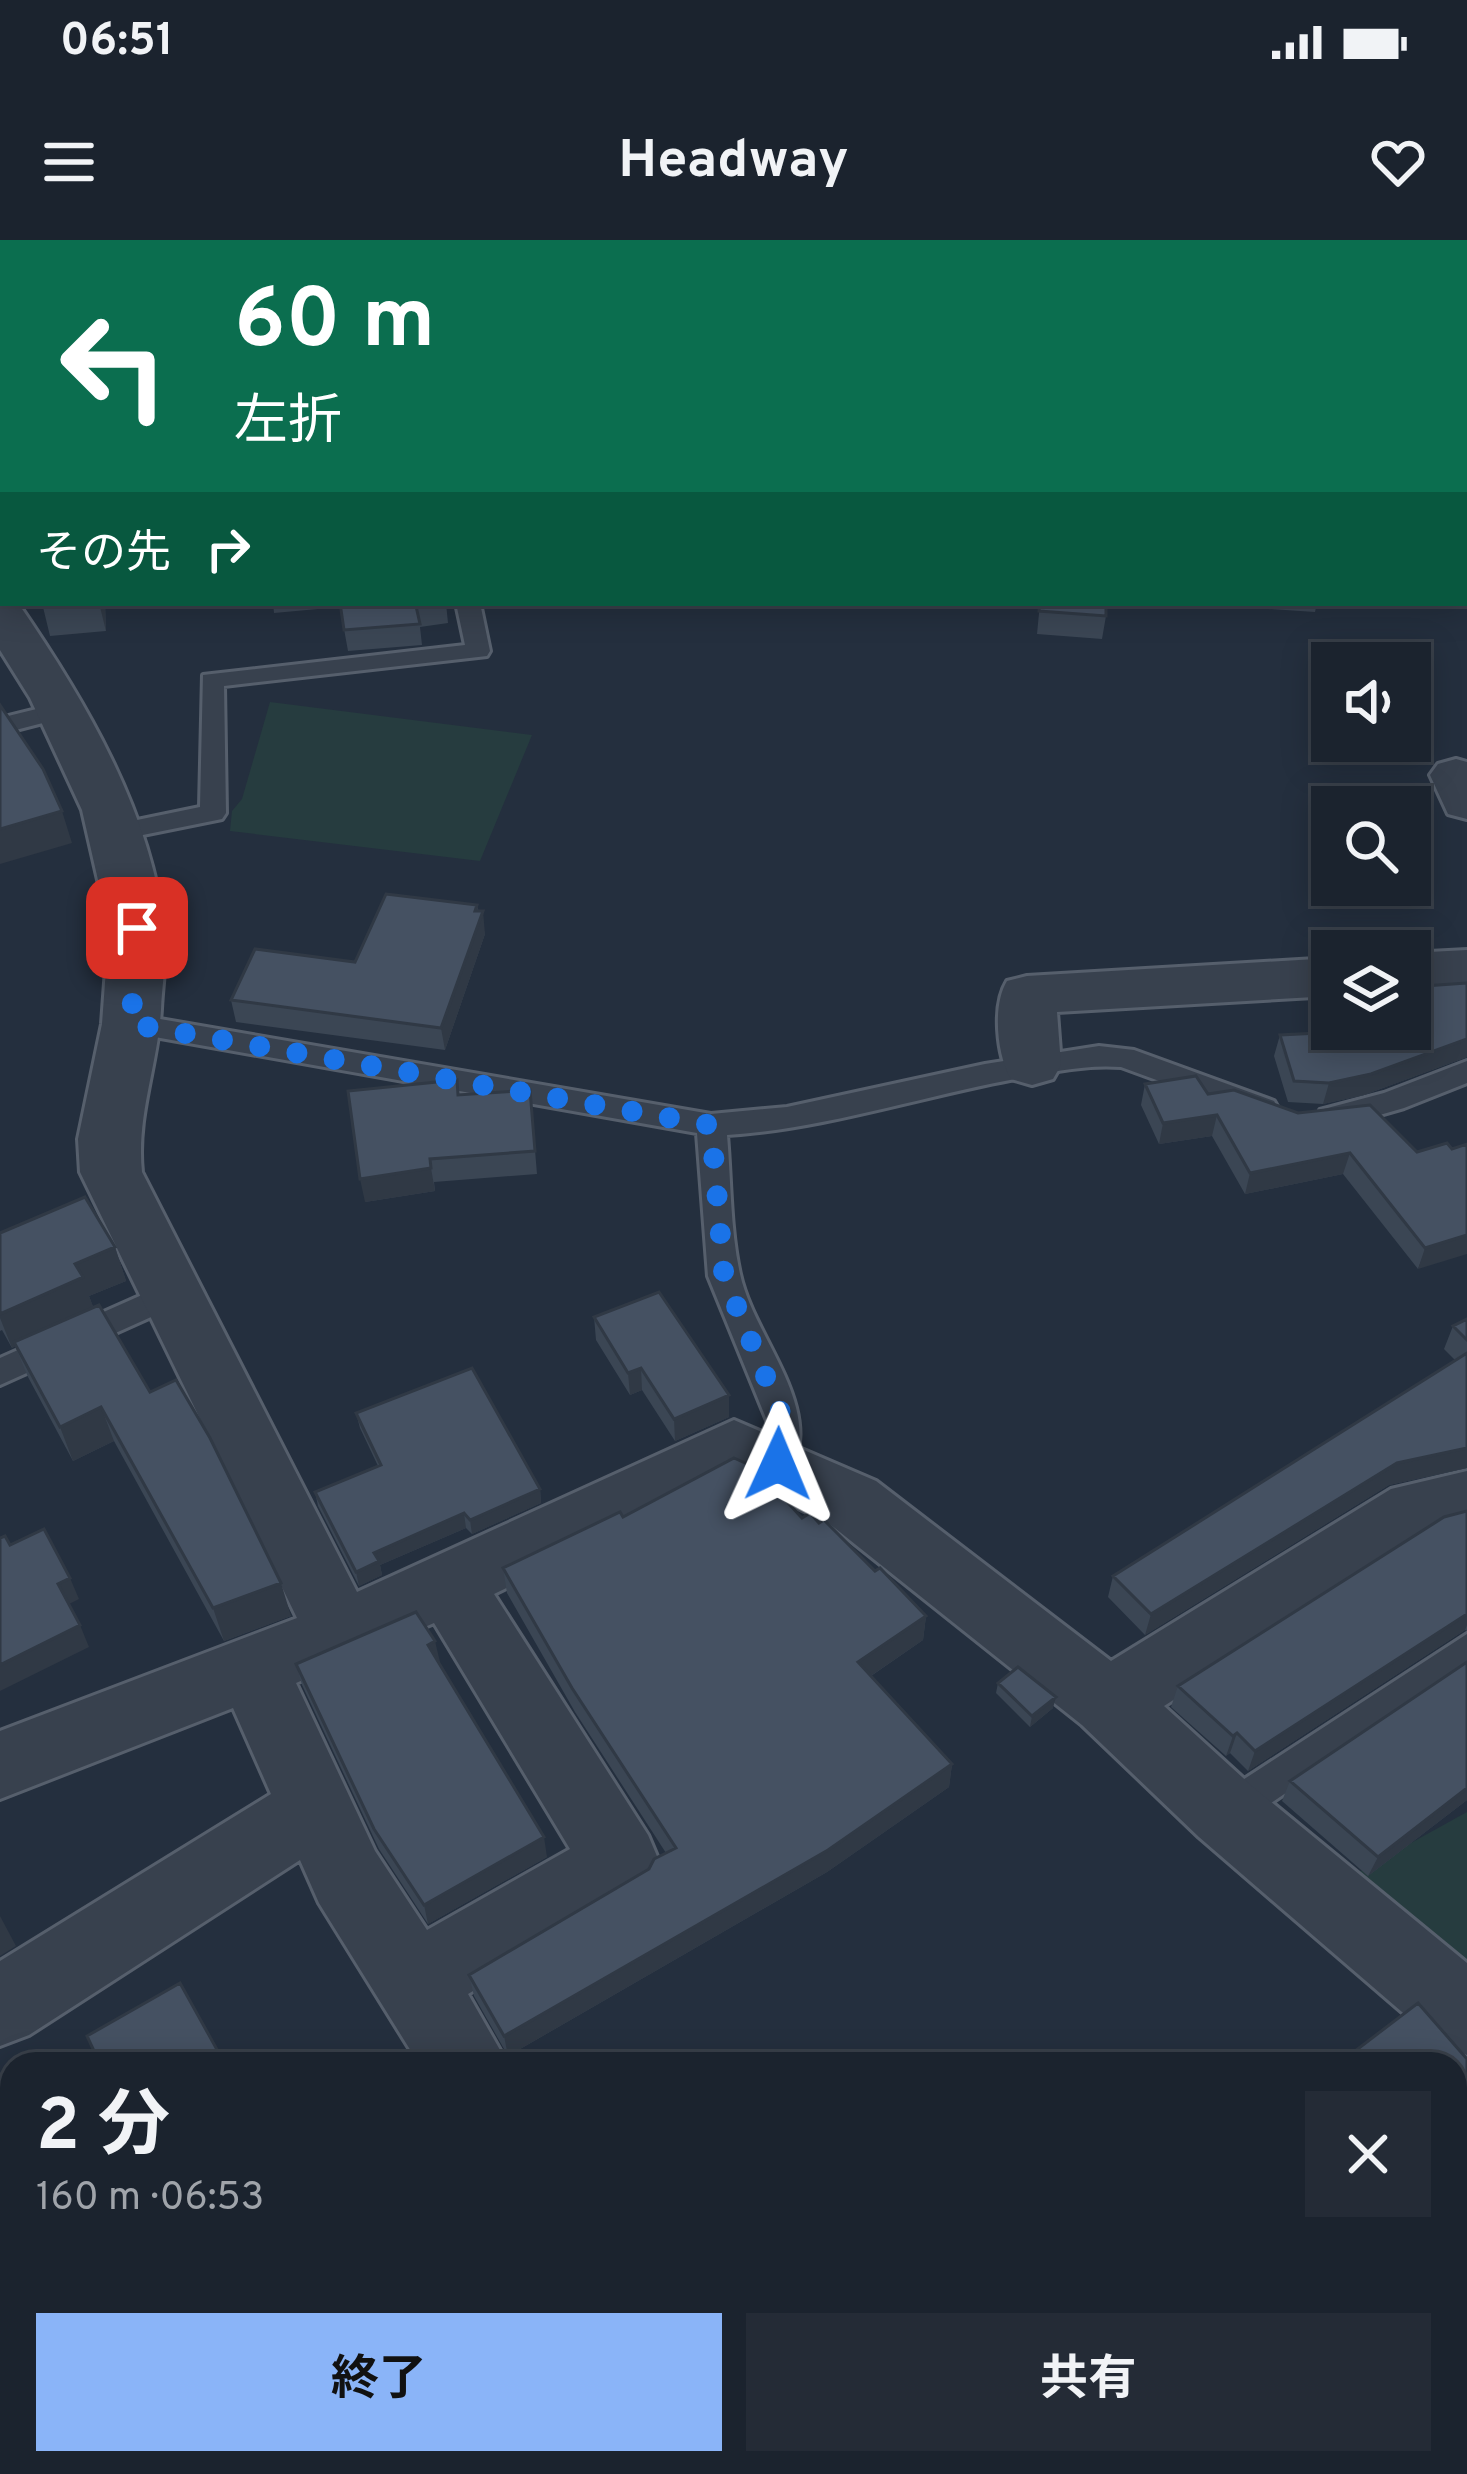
<!DOCTYPE html>
<html lang="ja">
<meta charset="utf-8">
<style>
:root{--surface:#1b232e;--page:#242b36;--text:#f1f3f6;--muted:#a0a4aa;--line:#39404a;--accent:#8ab4f8}
body{margin:0;font-family:Overpass,"Noto Sans JP",sans-serif;background:var(--page);color:var(--text);height:100vh;display:flex;flex-direction:column;font-size:45px;white-space:nowrap}
*{box-sizing:border-box;margin:0}
p{font-size:39px;color:var(--muted)}
.icon{flex:none;width:66px;height:66px;fill:none;stroke:currentColor;stroke-width:2;stroke-linecap:round;stroke-linejoin:round}
.map{position:relative;flex:1;overflow:hidden}
.panel{position:absolute;left:0px;top:1812px;width:1467px;height:423px;display:flex;flex-direction:column;background:var(--surface);border-radius:36px 36px 0 0;box-shadow:0 6px 30px #0003,0 0 0 3px var(--line)}
.panel>*{flex:none}
.banner{position:absolute;left:0px;top:0px;width:1467px;height:366px;box-shadow:0 6px 30px #0003,0 0 0 3px var(--line);background:#0b6e4f;color:#fff;overflow:hidden}
.controls{position:absolute;left:1311px;top:402px;display:grid;gap:24px}
.controls a{display:grid;place-items:center;width:120px;height:120px;border-radius:0px;background:var(--surface);box-shadow:0 6px 30px #0003,0 0 0 3px var(--line);font-size:60px}
.pin{position:absolute;display:grid;place-items:center;width:102px;height:102px;color:#fff;margin:-51px;border-radius:24px;box-shadow:0 6px 18px #0006}
.me{position:absolute;width:132px;margin:-66px;rotate:1deg;stroke-linejoin:round;filter:drop-shadow(0 0 9px #0008)}
.turn{display:flex;align-items:center;gap:42px;height:252px;padding:0 36px;font-size:54px}
.turn .icon{width:156px;height:156px;stroke-width:2.5}
.turn b{display:block;font-size:84px;line-height:102px}
.then{display:flex;align-items:center;height:114px;padding:0 36px;background:#0003;gap:24px;font-size:45px}
.round{display:grid;place-items:center;flex:none;width:126px;height:126px;border-radius:0px;background:var(--page)}
.overview{display:flex;align-items:center;justify-content:space-between;height:204px;padding:0 36px}
h1{font-size:72px;font-weight:700;line-height:90px}
.action{display:flex;gap:24px;margin-top:auto;padding:24px 36px}
.action a{flex:1;height:138px;border-radius:0px;background:var(--accent);color:#111;font-size:48px;font-weight:700;line-height:138px;text-align:center}
.action a+a{background:var(--page);color:var(--text)}
.status{display:flex;justify-content:space-between;align-items:center;height:84px;padding:0 60px;background:var(--surface);direction:ltr}
.status svg{height:33px;fill:currentColor}
header{display:flex;justify-content:space-between;align-items:center;height:156px;padding:0 36px;background:var(--surface);font-size:54px;font-weight:700}
.map>svg:first-child{display:block}
</style>
<div class="status"><b>06:51</b><svg viewBox="0 0 49 12"><path d="M0 12V9h3v3zM5 12V6h3v6zM10 12V3h3v9zM15 12V0h3v12zM26 1h20v11H26zM47 4h2v5h-2z"/></svg></div>
<header><svg class="icon" aria-label="menu" viewBox="0 0 24 24"><path d="M4 6h16M4 12h16M4 18h16"/></svg>Headway<svg class="icon" aria-label="heart" viewBox="0 0 24 24"><path d="M12 20l-8-8c-3-5 5-10 8-4 3-6 11-1 8 4z"/></svg></header>
<div class="map">
<svg width="1467" height="2234" viewBox="0 0 1467 2234">
<rect width="100%" height="100%" fill="#242f3e"/>
<path fill="#263c3f" d="M 270,462 L 532,495 L 480,621 L 230,591 L 232,571 L 242,559 Z
M 1467,1572 L 1467,1750 L 1335,1645 Z"/>
<g fill="none" stroke-linecap="round" stroke-linejoin="round">
<g stroke="#565f6c" stroke-width="6">
<path id="service" d="M 657,0 L 683,0 L 685,3 L 659,3 Z
M 1378,0 L 1401,0 L 1403,3 L 1380,3 Z
M 456,363 L 480,363 L 490,411 L 487,416 L 224,446 L 226,573 L 222,579 L 113,601 L 100,593 L 113,585 L 200,567 L 203,435 L 465,405 Z
M 61,463 L 70,466 L 74,471 L 70,476 L 0,494 L 0,478 Z
M 131,774 L 711,874 L 787,867 L 985,824 L 1099,806 L 1134,810 L 1274,861 L 1278,868 L 1263,879 L 1121,827 C 1084,824 1047,833 1010,840 C 916,858 823,889 727,895 C 731,940 730,989 740,1034 C 754,1099 825,1166 790,1234 L 778,1238 L 766,1234 L 761,1224 L 768,1183 L 708,1036 L 697,893 L 121,791 L 117,784 Z
M 1467,821 L 1467,843 L 1404,868 L 1331,889 L 1320,886 L 1316,878 L 1320,870 L 1384,853 Z
M 169,1043 L 180,1046 L 185,1055 L 180,1064 L 0,1145 L 0,1118 Z
M 1467,1394 L 1467,1430 L 1240,1584 L 1226,1589 L 1212,1584 L 1207,1572 L 1212,1560 Z
M 1467,1867 L 1467,1913 L 1455,1918 L 1455,1872 Z"/>
</g>
<g stroke="#565f6c" stroke-width="6">
<path id="minor" d="M 871,0 L 917,0 L 919,3 L 873,3 Z
M 1467,109 L 1467,135 L 1464,136 L 1464,110 Z
M 3,135 L 3,161 L 0,162 L 0,136 Z
M 1464,261 L 1467,261 L 1467,289 L 1464,289 Z
M 0,358 L 3,363 L 18,363 C 84,459 149,568 164,686 C 168,712 162,743 161,769 C 158,824 136,876 142,932 L 357,1352 L 734,1180 L 876,1241 L 1111,1421 L 1391,1249 L 1467,1231 L 1467,1287 L 1433,1294 L 1164,1466 L 1253,1547 L 1467,1723 L 1467,1815 L 1438,1803 L 1199,1597 L 1082,1485 L 826,1281 L 734,1238 L 494,1354 L 648,1595 L 659,1621 L 648,1647 L 468,1754 L 508,1824 L 419,1824 L 319,1663 L 300,1620 L 29,1795 L 0,1806 L 0,1721 L 271,1554 L 233,1468 L 0,1559 L 0,1491 L 297,1378 L 80,932 L 78,899 L 102,784 L 109,688 L 82,570 L 30,458 L 0,410 ZM 434,1383 L 570,1609 L 427,1690 L 375,1611 L 296,1443 Z
M 1456,519 L 1467,522 L 1467,579 L 1448,574 L 1430,535 L 1438,524 Z
M 1467,710 L 1467,748 L 1410,751 L 1410,713 Z
M 1332,718 L 1332,756 L 1057,772 L 1061,825 L 1053,839 L 1032,845 L 1011,839 C 997,816 992,765 1007,741 L 1027,736 Z
M 339,2223 L 432,2223 L 437,2234 L 343,2234 Z"/>
</g>
<use href="#service" fill="#38414e" fill-rule="evenodd"/>
<use href="#minor" fill="#38414e" fill-rule="evenodd"/>
</g>
<path fill="#3b4654" d="M 0,0 L 60,0 L 59,3 L 3,3 L 3,60 L 0,60 Z
M 371,0 L 572,0 L 589,3 L 371,3 Z
M 949,0 L 1062,0 L 1057,3 L 958,3 Z
M 1237,0 L 1351,0 L 1339,3 L 1241,3 Z
M 0,211 L 3,212 L 3,356 L 0,355 Z
M 42,363 L 105,363 L 106,391 L 50,396 Z
M 273,363 L 446,363 L 448,383 L 420,387 L 422,405 L 348,411 L 340,367 L 274,373 Z
M 1040,363 L 1106,376 L 1102,399 L 1037,394 Z
M 1179,363 L 1317,363 L 1315,372 Z
M 477,665 L 485,694 L 445,810 L 236,782 L 231,760 L 355,722 Z
M 1467,743 L 1467,817 L 1364,855 L 1323,864 L 1288,862 L 1274,816 L 1280,795 L 1325,793 L 1320,773 L 1326,752 L 1332,751 L 1332,789 L 1410,789 Z
M 1145,844 L 1208,854 L 1298,873 L 1417,912 L 1452,909 L 1467,904 L 1418,1029 L 1343,934 L 1245,954 L 1212,896 L 1159,904 L 1141,865 Z
M 530,850 L 537,934 L 434,942 L 435,951 L 365,962 L 459,855 Z
M 0,993 L 115,1007 L 126,1041 L 89,1056 L 93,1067 L 150,1152 L 291,1376 L 224,1401 L 114,1201 L 73,1221 L 28,1137 L 15,1106 L 12,1108 L 2,1090 L 0,1091 Z
M 594,1077 L 729,1155 L 729,1177 L 675,1201 L 642,1150 L 630,1155 L 596,1100 Z
M 1467,1079 L 1467,1228 L 1389,1245 L 1145,1395 L 1108,1357 L 1113,1336 L 1455,1120 L 1444,1109 L 1453,1086 Z
M 356,1173 L 540,1249 L 541,1263 L 472,1294 L 466,1288 L 380,1325 L 382,1335 L 359,1346 L 318,1266 L 315,1252 L 378,1226 L 360,1188 Z
M 1467,1271 L 1467,1391 L 1465,1390 L 1248,1531 L 1230,1513 L 1226,1516 L 1171,1467 L 1178,1446 Z
M 623,1277 L 802,1278 L 819,1283 L 926,1376 L 923,1400 L 871,1436 L 952,1524 L 949,1547 L 827,1632 L 508,1816 L 474,1756 L 469,1735 L 649,1629 L 666,1613 L 575,1472 L 507,1353 L 503,1328 Z
M 439,1422 L 547,1617 L 428,1684 L 379,1609 L 302,1445 L 296,1424 Z
M 998,1443 L 1053,1468 L 1030,1487 L 996,1453 Z
M 1290,1541 L 1467,1560 L 1368,1636 L 1282,1561 Z
M 1467,2116 L 1467,2234 L 820,2234 L 836,2223 L 1455,2223 L 1466,2136 L 1458,2126 Z"/>
<path fill="#303945" d="M 1028,0 L 1062,0 L 1057,3 L 1028,3 Z
M 1263,0 L 1278,0 L 1277,3 L 1262,3 Z
M 1298,0 L 1351,0 L 1339,3 L 1298,3 Z
M 99,363 L 105,363 L 106,391 Z
M 62,571 L 72,603 L 0,624 L 0,589 Z
M 477,665 L 479,682 L 483,671 L 485,694 L 445,810 L 441,788 Z
M 1467,799 L 1467,817 L 1364,855 L 1323,864 L 1329,843 Z
M 1217,875 L 1212,896 L 1159,904 L 1163,883 Z
M 1350,913 L 1343,934 L 1245,954 L 1250,933 Z
M 431,928 L 435,951 L 365,962 L 360,939 Z
M 1467,995 L 1467,1014 L 1418,1029 L 1425,1008 Z
M 115,1007 L 126,1041 L 89,1056 L 95,1071 L 12,1108 L 0,1078 L 0,1074 L 75,1024 Z
M 641,1128 L 642,1150 L 630,1155 L 628,1133 Z
M 729,1155 L 729,1177 L 675,1201 L 674,1179 Z
M 101,1167 L 114,1201 L 73,1221 L 60,1187 Z
M 1467,1208 L 1467,1228 L 1389,1245 L 1145,1395 L 1151,1374 L 1397,1223 Z
M 540,1249 L 541,1263 L 472,1294 L 470,1280 Z
M 464,1273 L 466,1288 L 380,1325 L 382,1335 L 359,1346 L 356,1332 L 374,1313 Z
M 70,1338 L 79,1359 L 67,1365 L 58,1344 Z
M 281,1343 L 291,1376 L 224,1401 L 213,1368 Z
M 1467,1374 L 1467,1385 L 1465,1390 L 1248,1531 L 1255,1511 Z
M 926,1376 L 923,1400 L 856,1446 L 858,1422 Z
M 80,1385 L 89,1407 L 0,1451 L 0,1425 Z
M 435,1401 L 440,1422 L 432,1426 L 428,1405 Z
M 1056,1457 L 1053,1468 L 1030,1487 L 1032,1476 Z
M 1237,1493 L 1230,1513 L 1226,1516 L 1233,1496 Z
M 952,1524 L 949,1547 L 827,1632 L 508,1816 L 504,1796 Z
M 1467,1548 L 1467,1560 L 1368,1636 L 1378,1617 Z
M 544,1597 L 547,1617 L 428,1684 L 424,1665 Z
M 0,1676 L 16,1706 L 0,1716 Z
M 1467,1831 L 1467,1836 L 1455,1850 L 1455,1840 Z
M 1061,2223 L 1064,2223 L 1058,2234 L 1047,2234 Z"/>
<path fill="#455162" stroke="#303945" stroke-width="3" d="M 0,0 L 52,0 L 51,3 L 3,3 L 3,41 L 0,41 Z
M 395,0 L 570,0 L 589,3 L 392,3 Z
M 2,210 L 3,212 L 3,327 L 0,326 L 0,211 Z
M 340,363 L 441,363 L 416,366 L 420,384 L 344,390 Z
M 1040,363 L 1106,363 L 1106,376 L 1039,371 Z
M 0,465 L 43,529 L 62,571 L 0,589 Z
M 386,654 L 477,665 L 475,671 L 483,671 L 441,788 L 231,760 L 255,709 L 355,722 Z
M 1467,743 L 1467,799 L 1371,834 L 1329,843 L 1294,841 L 1280,795 L 1337,792 L 1336,789 L 1410,789 L 1410,747 Z
M 1332,751 L 1332,774 L 1326,752 Z
M 1196,836 L 1208,854 L 1234,850 L 1298,873 L 1370,865 L 1417,912 L 1447,903 L 1452,909 L 1467,904 L 1467,995 L 1425,1008 L 1350,913 L 1250,933 L 1217,875 L 1163,883 L 1145,844 Z
M 457,840 L 458,855 L 530,850 L 535,911 L 430,919 L 431,928 L 360,939 L 348,851 Z
M 85,957 L 115,1007 L 75,1024 L 83,1037 L 0,1074 L 0,993 Z
M 659,1052 L 729,1155 L 674,1179 L 641,1128 L 628,1133 L 594,1077 Z
M 99,1065 L 150,1152 L 176,1140 L 210,1198 L 281,1343 L 213,1368 L 101,1167 L 60,1187 L 14,1102 Z
M 1467,1079 L 1467,1100 L 1453,1086 Z
M 1467,1113 L 1467,1208 L 1397,1223 L 1151,1374 L 1113,1336 Z
M 472,1128 L 540,1249 L 470,1280 L 464,1273 L 374,1313 L 379,1321 L 356,1332 L 315,1252 L 381,1225 L 356,1173 Z
M 734,1218 L 756,1228 L 802,1278 L 810,1273 L 819,1283 L 824,1280 L 875,1331 L 880,1328 L 926,1376 L 858,1422 L 952,1524 L 828,1610 L 504,1796 L 469,1735 L 649,1629 L 654,1619 L 676,1608 L 572,1448 L 503,1328 L 620,1272 L 623,1277 Z
M 1467,1271 L 1467,1374 L 1255,1511 L 1237,1493 L 1233,1496 L 1178,1446 L 1444,1277 Z
M 44,1289 L 70,1338 L 58,1344 L 80,1385 L 0,1425 L 0,1298 L 5,1296 L 10,1305 Z
M 416,1372 L 435,1401 L 428,1405 L 544,1597 L 424,1665 L 374,1589 L 296,1424 Z
M 1467,1422 L 1467,1548 L 1378,1617 L 1290,1541 Z
M 1018,1427 L 1056,1457 L 1032,1476 L 998,1443 Z
M 180,1743 L 225,1824 L 100,1824 L 87,1796 Z
M 1418,1763 L 1467,1819 L 1467,1831 L 1455,1840 L 1455,1824 L 1338,1824 Z
M 1467,2134 L 1467,2234 L 1071,2234 L 1067,2223 L 1455,2223 L 1455,2144 Z
M 155,2223 L 279,2223 L 284,2234 L 135,2234 Z
M 545,2223 L 733,2223 L 741,2234 L 552,2234 Z
M 836,2223 L 1061,2223 L 1047,2234 L 820,2234 Z"/>
<g fill="none" stroke-linecap="round" stroke-linejoin="round">
<path stroke="#1a73e8" stroke-width="21" stroke-dasharray="0 37.8" d="M 137,688 L 131,784 L 711,885 L 724,1036 L 785,1183 L 778,1224"/>
</g>
</svg>
<div class="controls">
<a><svg class="icon" aria-label="sound" viewBox="0 0 24 24"><path d="M4 9h4l5-4v14l-5-4H4zM17 9q2 3 0 6"/></svg></a>
<a><svg class="icon" aria-label="search" viewBox="0 0 24 24"><circle cx="10" cy="10" r="6"/><path d="M15 15l6 6"/></svg></a>
<a><svg class="icon" aria-label="layers" viewBox="0 0 24 24"><path d="M12 4l9 5-9 5-9-5zM3 14l9 5 9-5"/></svg></a>
</div>
<div class="pin" style="left:137px;top:688px;background:#d93025"><svg class="icon" aria-label="arrive" viewBox="0 0 24 24"><path d="M6 21V4h12l-3 4 3 4H6"/></svg></div>
<svg class="me" style="left:778px;top:1224px" viewBox="-20 -20 40 40"><path d="M0-17L14 15 0 8-14 15z" fill="#1a73e8" stroke="#fff" stroke-width="4"/></svg>
<div class="banner">
<div class="turn"><svg class="icon" aria-label="left" viewBox="0 0 24 24"><path d="M17 20v-9H6M10 6l-5 5 5 5"/></svg><div><b>60 m</b>左折</div></div>
<div class="then">その先<svg class="icon" aria-label="right" viewBox="0 0 24 24"><path d="M7 20v-9h11M14 6l5 5-5 5"/></svg></div>
</div>
<section class="panel">
<div class="overview"><div><h1>2 分</h1><p>160 m · 06:53</p></div><a class="round"><svg class="icon" aria-label="close" viewBox="0 0 24 24"><path d="M6 6l12 12M18 6L6 18"/></svg></a></div>
<div class="action"><a>終了</a><a>共有</a></div>
</section>
</div>
